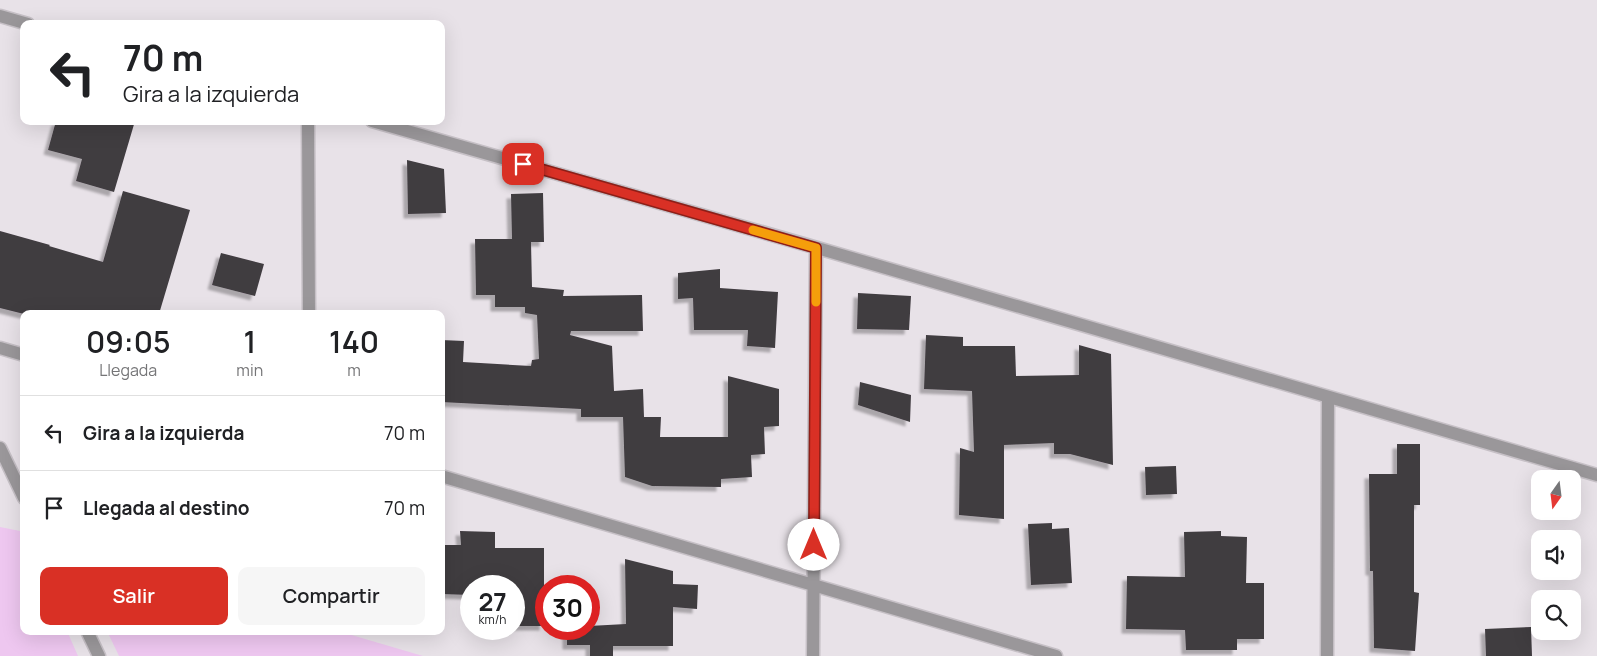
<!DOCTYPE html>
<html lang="es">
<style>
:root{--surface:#fff;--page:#f6f6f6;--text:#202124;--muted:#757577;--line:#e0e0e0;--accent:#d93025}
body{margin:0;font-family:Manrope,sans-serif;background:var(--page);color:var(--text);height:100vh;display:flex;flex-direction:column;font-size:19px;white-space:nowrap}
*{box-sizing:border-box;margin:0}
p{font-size:16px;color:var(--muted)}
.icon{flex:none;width:28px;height:28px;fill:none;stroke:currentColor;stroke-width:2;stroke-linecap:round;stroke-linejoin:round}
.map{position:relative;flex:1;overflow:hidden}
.side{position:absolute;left:20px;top:310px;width:425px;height:325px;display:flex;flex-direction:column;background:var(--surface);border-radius:10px;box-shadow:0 5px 20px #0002}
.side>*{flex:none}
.guide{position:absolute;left:20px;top:20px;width:425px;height:105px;border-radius:10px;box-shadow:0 5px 20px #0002;background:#fff;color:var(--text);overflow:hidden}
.needle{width:32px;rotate:194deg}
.tools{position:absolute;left:1531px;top:470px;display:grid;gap:10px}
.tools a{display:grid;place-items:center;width:50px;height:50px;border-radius:10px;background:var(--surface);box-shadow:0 5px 20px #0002;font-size:25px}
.speed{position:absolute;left:460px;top:575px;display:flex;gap:10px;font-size:25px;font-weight:700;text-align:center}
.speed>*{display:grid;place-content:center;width:65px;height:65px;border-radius:50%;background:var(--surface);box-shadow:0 5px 20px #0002;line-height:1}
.speed small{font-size:12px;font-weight:400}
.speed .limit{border:8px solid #d22;background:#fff;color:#111}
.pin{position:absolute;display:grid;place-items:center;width:42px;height:42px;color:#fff;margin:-21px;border-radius:10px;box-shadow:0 2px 8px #0006}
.me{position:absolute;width:55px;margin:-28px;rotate:0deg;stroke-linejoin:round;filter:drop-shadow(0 0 4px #0008)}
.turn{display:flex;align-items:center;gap:18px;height:105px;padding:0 20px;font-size:22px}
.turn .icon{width:65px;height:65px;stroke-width:2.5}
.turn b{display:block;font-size:35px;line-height:42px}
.eta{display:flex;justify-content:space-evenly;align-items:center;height:85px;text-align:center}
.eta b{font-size:30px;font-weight:600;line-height:35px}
.button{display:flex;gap:10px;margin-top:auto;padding:10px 20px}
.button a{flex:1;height:58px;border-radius:10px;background:var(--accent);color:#fff;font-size:20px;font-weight:600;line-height:58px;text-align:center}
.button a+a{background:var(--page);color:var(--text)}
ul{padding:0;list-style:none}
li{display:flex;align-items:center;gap:15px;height:75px;padding:0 20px;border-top:1px solid var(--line)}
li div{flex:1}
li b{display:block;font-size:19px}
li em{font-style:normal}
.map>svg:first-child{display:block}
</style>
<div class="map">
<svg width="1597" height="656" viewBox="0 0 1597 656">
<defs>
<filter id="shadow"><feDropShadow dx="-4.5" dy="4.5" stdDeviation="1" flood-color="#0004"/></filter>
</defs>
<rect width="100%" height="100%" fill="#e8e2e8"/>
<path fill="#eec7f0" d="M 0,527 L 20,531 L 24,539 L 24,631 L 67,631 L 78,656 L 0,656 Z
M 107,631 L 338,631 L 423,656 L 119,656 Z"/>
<path fill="#413c41" filter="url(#shadow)" d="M 56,121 L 135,121 L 114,192 L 76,181 L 82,159 L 48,150 Z
M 407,160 L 444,169 L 446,213 L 408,214 Z
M 123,191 L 190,210 L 159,314 L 24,314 L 0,308 L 0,231 L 50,245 L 49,246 L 103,262 Z
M 543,193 L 544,242 L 531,242 L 532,287 L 564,290 L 563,296 L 642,295 L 643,331 L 571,331 L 570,335 L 612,346 L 614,391 L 643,389 L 644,417 L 661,417 L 660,437 L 728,437 L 728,376 L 779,389 L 779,426 L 764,427 L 765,454 L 751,455 L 752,477 L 721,479 L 721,487 L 652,486 L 625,477 L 623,417 L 581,417 L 581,409 L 441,402 L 441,340 L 464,341 L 463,362 L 531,366 L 532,360 L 539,359 L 537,315 L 525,313 L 525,307 L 495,307 L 495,295 L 476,295 L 475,239 L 512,239 L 511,194 Z
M 221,253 L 264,264 L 255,296 L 212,285 Z
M 720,269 L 720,288 L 778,292 L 775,348 L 747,346 L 748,330 L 694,330 L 693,298 L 678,299 L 678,273 Z
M 858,293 L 911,296 L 909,330 L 857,329 Z
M 926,335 L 963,337 L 963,346 L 1015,346 L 1016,376 L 1079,375 L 1079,345 L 1111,354 L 1113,465 L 1070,454 L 1054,454 L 1054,443 L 1004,445 L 1004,519 L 959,515 L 960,448 L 974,452 L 972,391 L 924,389 Z
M 860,382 L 911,395 L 910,422 L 858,405 Z
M 1397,444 L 1420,444 L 1420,505 L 1414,505 L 1414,592 L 1419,593 L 1415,651 L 1374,648 L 1373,571 L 1370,571 L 1369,474 L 1397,474 Z
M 1176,466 L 1177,494 L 1146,495 L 1145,467 Z
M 1052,523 L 1052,529 L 1069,528 L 1072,583 L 1031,585 L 1028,524 Z
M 460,531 L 495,532 L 495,548 L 544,548 L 544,626 L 514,626 L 514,586 L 471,586 L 471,595 L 441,594 L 441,545 L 461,545 Z
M 1221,531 L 1221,536 L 1247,537 L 1246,583 L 1264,583 L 1264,639 L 1237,639 L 1237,650 L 1186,650 L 1185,630 L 1126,629 L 1127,576 L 1185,577 L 1184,532 Z
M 625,559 L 673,571 L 673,584 L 698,585 L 697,609 L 673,607 L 673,646 L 613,646 L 613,656 L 590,656 L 590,645 L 567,645 L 567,629 L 589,629 L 589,626 L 626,624 Z
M 1531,627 L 1532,656 L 1486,656 L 1485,629 Z"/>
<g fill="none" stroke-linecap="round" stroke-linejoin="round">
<g stroke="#c6c0c6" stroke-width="15">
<path id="street" d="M 0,16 L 28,24
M 308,121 L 309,314
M 372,121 L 807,245 L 1597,475
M 0,348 L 24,355
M 0,448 L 24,498
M 441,476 L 1056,656
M 87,631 L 99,656
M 813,656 L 816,248
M 1327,656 L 1328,397"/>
</g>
<use href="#street" stroke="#9a979a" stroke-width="12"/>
</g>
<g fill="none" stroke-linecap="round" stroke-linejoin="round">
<g stroke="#8d1f18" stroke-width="12">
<path id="route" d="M 523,164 L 816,248 L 814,545"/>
</g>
<use href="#route" stroke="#d93025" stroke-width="9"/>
<path stroke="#f59e0b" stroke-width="9" d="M 753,230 L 816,248 L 816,302"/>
</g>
</svg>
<div class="tools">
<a><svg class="needle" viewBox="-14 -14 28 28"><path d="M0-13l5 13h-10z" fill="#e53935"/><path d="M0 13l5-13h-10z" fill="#757577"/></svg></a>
<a><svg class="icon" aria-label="sound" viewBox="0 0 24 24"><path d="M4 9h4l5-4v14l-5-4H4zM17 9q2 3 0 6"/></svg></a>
<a><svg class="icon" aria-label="search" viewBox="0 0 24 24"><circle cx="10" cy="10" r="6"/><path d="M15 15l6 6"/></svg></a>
</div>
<div class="speed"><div>27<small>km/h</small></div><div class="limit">30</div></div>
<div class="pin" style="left:523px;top:164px;background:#d93025"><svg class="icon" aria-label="arrive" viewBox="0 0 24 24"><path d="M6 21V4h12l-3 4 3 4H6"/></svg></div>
<svg class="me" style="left:814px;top:545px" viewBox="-20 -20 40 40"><circle r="19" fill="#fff"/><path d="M0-13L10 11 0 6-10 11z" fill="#d93025"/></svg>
<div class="guide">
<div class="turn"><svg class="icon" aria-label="left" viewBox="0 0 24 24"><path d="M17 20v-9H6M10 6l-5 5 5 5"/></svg><div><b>70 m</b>Gira a la izquierda</div></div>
</div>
<section class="side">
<div class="eta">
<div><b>09:05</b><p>Llegada</p></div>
<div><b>1</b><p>min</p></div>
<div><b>140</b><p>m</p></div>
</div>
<ul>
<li><svg class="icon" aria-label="left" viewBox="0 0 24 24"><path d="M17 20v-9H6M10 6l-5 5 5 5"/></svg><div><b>Gira a la izquierda</b></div><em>70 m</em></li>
<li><svg class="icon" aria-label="arrive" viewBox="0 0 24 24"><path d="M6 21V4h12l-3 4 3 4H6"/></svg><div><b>Llegada al destino</b></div><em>70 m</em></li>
</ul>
<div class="button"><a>Salir</a><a>Compartir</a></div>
</section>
</div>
